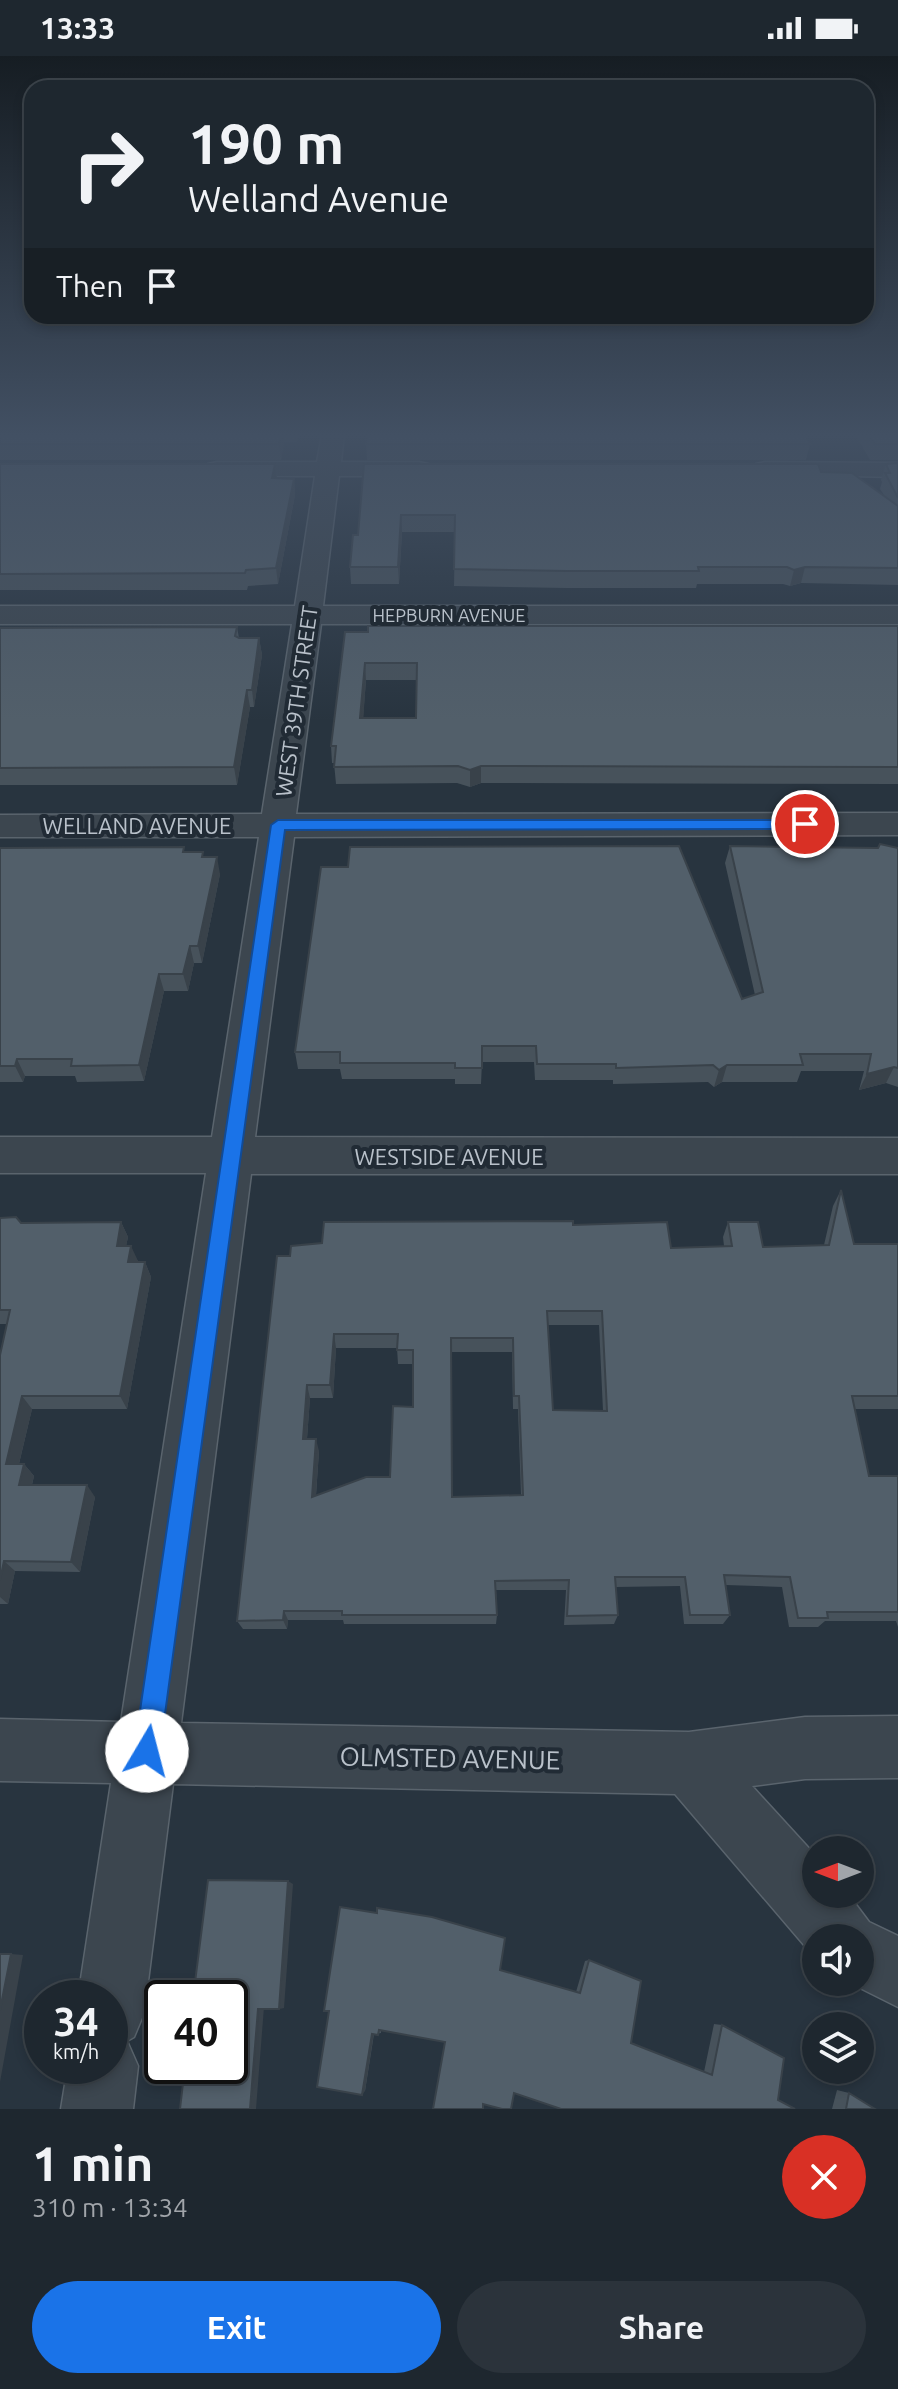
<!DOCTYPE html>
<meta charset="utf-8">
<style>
:root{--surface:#1e272f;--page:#2b333b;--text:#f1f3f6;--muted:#a1a5aa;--line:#3c444b;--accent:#1a73e8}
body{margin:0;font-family:Ubuntu,sans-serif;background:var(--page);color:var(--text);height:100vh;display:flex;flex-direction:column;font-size:30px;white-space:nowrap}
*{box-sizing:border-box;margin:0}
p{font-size:26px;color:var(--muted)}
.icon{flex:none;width:44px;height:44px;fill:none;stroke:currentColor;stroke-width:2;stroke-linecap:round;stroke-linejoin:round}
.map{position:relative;height:2053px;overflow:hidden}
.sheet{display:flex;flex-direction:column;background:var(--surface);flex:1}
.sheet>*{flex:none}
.banner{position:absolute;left:24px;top:24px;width:850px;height:244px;border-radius:24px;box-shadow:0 4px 12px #0003,0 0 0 2px var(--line);background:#1e272f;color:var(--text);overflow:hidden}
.needle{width:52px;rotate:270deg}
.buttons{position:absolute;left:802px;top:1780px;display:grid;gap:16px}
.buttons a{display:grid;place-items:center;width:72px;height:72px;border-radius:50%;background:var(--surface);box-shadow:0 4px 12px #0003,0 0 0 2px var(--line);font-size:40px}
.speed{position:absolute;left:24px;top:1924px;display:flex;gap:16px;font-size:40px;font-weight:700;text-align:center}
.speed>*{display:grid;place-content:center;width:104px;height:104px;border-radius:50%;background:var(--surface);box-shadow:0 4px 12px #0003,0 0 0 2px var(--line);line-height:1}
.speed small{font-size:20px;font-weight:400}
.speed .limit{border:4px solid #111;border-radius:12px;background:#fff;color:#111}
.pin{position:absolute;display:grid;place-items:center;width:68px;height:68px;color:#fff;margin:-34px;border:4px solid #fff;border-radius:50%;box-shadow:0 2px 8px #0007}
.me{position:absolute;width:88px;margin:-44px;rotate:8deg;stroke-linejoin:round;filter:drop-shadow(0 0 6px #0008)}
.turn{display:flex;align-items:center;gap:28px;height:168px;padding:0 32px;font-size:36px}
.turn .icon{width:104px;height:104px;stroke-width:2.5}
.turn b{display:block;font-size:56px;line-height:68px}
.then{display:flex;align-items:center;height:76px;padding:0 32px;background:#0003;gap:16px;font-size:30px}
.round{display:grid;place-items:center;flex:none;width:84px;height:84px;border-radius:42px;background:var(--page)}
.overview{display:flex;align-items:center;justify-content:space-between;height:136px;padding:0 32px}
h1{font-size:48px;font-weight:700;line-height:60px}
.cta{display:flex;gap:16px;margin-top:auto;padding:16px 32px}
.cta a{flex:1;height:92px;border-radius:48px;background:var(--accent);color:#fff;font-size:32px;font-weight:700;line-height:92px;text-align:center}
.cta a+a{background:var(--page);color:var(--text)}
.status{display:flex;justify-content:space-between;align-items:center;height:56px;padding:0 40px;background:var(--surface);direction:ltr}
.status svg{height:22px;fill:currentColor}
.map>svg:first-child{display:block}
</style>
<div class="status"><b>13:33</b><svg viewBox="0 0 49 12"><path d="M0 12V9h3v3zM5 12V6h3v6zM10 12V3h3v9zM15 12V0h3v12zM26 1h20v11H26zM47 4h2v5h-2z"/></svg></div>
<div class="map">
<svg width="898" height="2053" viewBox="0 0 898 2053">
<rect width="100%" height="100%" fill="#28343f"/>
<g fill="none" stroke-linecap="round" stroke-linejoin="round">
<g stroke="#5a646d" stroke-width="3">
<path id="minor" d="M 322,378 L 344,378 L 341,406 L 419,406 L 428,408 L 431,413 L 428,418 L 419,420 L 339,420 L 323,550 L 898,550 L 898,568 L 321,568 L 296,758 L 898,757 L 898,779 L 294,781 L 255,1081 L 898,1082 L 898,1118 L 251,1118 L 181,1667 L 689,1676 L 805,1661 L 898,1660 L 898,1722 L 805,1723 L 752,1730 L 816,1800 L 816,1838 L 848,1838 L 869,1866 L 898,1880 L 898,1951 L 848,1926 L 860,1926 L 860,1882 L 816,1882 L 816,1903 L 675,1738 L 173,1728 L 144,1957 L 134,1981 L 127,1985 L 138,2010 L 133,2053 L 61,2053 L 68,2010 L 110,2010 L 110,1942 L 78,1942 L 111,1727 L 0,1725 L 0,1663 L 121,1666 L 206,1117 L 0,1117 L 0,1081 L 212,1081 L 259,781 L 0,781 L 0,759 L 262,758 L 292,568 L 0,568 L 0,550 L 295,550 L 315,420 L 217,420 L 208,418 L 205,413 L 208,408 L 217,406 L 317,406 Z
M 765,406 L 898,407 L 898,421 L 756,418 L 753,413 L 756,408 Z"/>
</g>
<use href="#minor" fill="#3c464f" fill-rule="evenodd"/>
</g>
<path fill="#47525b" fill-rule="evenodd" d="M 0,378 L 299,378 L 297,386 L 284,386 L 281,404 L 0,404 Z
M 855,378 L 898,378 L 898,404 L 870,404 Z
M 366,388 L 810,388 L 806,404 L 367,404 Z
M 898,407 L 898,529 L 801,527 L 790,530 L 783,528 L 697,528 L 696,532 L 566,532 L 454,530 L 455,476 L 402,476 L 399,528 L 351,528 L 350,511 L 358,479 L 364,408 L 821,416 L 884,439 L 880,433 L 882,426 L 881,424 L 886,408 Z
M 0,408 L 275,408 L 277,422 L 294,423 L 295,439 L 278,528 L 248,530 L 247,534 L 0,534 Z
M 898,570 L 898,728 L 481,727 L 470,731 L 457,727 L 336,728 L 334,707 L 332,707 L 331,690 L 345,576 ZM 366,624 L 417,624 L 416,662 L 363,662 Z
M 237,571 L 239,582 L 259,582 L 262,599 L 254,651 L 250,651 L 237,729 L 0,729 L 0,572 Z
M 730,790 L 898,792 L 898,1031 L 886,1027 L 859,1034 L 864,1015 L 801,1015 L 797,1026 L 722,1026 L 714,1031 L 708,1026 L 613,1028 L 613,1024 L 535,1024 L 534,1006 L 482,1006 L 481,1028 L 455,1028 L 455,1023 L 342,1023 L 340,1013 L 298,1013 L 295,996 L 742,943 L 755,939 L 725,807 Z
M 0,792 L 186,796 L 204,801 L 220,818 L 202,907 L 194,907 L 188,935 L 164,935 L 144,1025 L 77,1026 L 75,1020 L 25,1020 L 23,1026 L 0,1026 Z
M 841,1134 L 854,1188 L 898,1188 L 898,1353 L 855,1353 L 869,1420 L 898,1420 L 898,1571 L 896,1565 L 825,1565 L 818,1571 L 789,1571 L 782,1531 L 726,1529 L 730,1559 L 723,1568 L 684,1568 L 680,1530 L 616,1531 L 618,1559 L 614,1568 L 564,1569 L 566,1534 L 496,1534 L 497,1559 L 496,1568 L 344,1568 L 343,1564 L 288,1564 L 287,1573 L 243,1573 L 237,1565 L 290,1200 L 573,1169 L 671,1192 L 724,1190 L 723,1181 L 728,1166 L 763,1191 L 824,1189 L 833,1150 ZM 548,1269 L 599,1269 L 603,1355 L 553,1354 ZM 336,1292 L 397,1292 L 398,1308 L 413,1308 L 413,1351 L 390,1421 L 316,1440 L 319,1395 L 307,1383 L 310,1342 L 333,1342 ZM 451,1296 L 512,1296 L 513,1353 L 518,1353 L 521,1439 L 452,1441 Z
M 0,1162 L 21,1167 L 121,1166 L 128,1181 L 126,1190 L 138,1205 L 137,1206 L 145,1206 L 151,1221 L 127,1353 L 32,1353 L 19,1408 L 24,1408 L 34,1420 L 32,1429 L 95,1441 L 80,1516 L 15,1515 L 8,1548 L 0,1548 L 0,1299 L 7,1268 L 0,1268 Z
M 589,1904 L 631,1987 L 704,2016 L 714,1968 L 722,1969 L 778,2044 L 381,1974 L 381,1977 L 374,1978 L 365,2035 L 329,1955 L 500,1914 L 576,1936 L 585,1905 Z
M 837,2034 L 849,2037 L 875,2053 L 832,2053 Z"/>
<path fill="#39424a" d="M 281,378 L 284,378 L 284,386 L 281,404 L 279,388 Z
M 275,408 L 277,424 L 272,422 Z
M 294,423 L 295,439 L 278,528 L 276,512 Z
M 401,459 L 402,476 L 399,528 L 398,511 Z
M 805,511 L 801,527 L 790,530 L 794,514 Z
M 259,582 L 262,599 L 254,651 L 252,634 Z
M 365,607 L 366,624 L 362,680 L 360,662 Z
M 247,634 L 250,651 L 237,729 L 234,711 Z
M 481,710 L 481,727 L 470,731 L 470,714 Z
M 217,801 L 220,818 L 202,907 L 198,890 Z
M 190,890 L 194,907 L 188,935 L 183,918 Z
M 159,918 L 164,935 L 144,1025 L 139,1009 Z
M 17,1003 L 25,1020 L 23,1026 L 15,1010 Z
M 727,1009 L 722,1026 L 714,1031 L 719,1014 Z
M 894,1011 L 886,1027 L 859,1034 L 867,1018 Z
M 121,1166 L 128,1181 L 123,1205 L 117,1190 Z
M 131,1190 L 138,1205 L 135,1221 L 128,1206 Z
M 145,1206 L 151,1221 L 127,1353 L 120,1340 Z
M 334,1278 L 336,1292 L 333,1342 L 330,1329 Z
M 307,1329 L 310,1342 L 306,1395 L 303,1383 Z
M 22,1340 L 32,1353 L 16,1420 L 6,1408 Z
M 316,1383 L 319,1395 L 315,1452 L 312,1441 Z
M 24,1408 L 34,1420 L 29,1440 L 19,1429 Z
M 87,1429 L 95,1441 L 80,1516 L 71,1506 Z
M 4,1505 L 15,1515 L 8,1548 L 0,1541 L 0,1524 Z
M 284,1555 L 288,1564 L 287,1573 L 283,1564 Z
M 288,1825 L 293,1828 L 284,1952 L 279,1953 Z
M 11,1898 L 23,1899 L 0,2026 L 0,1954 Z
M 264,1951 L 256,2053 L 250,2053 L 258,1953 Z
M 374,1976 L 365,2035 L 362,2039 L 372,1978 Z"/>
<path fill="#525f6a" stroke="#39424a" stroke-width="2" fill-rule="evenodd" d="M 0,378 L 281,378 L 279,388 L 0,388 Z
M 367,378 L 805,378 L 810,388 L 366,388 Z
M 868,378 L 898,378 L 898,388 L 875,388 Z
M 898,407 L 898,442 L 885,417 L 890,417 L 886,408 Z
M 0,408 L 275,408 L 272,422 L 294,423 L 276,512 L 246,514 L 245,517 L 0,518 Z
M 364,408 L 818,408 L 821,416 L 852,417 L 898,450 L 898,512 L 805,511 L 794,514 L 787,511 L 698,511 L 699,515 L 567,515 L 454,513 L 455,459 L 401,459 L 398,511 L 350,511 L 353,479 L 358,479 Z
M 368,570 L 898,570 L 898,711 L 481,710 L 470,714 L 458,710 L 334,711 L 336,690 L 331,690 L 345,576 L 368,576 ZM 365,607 L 417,607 L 416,662 L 360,662 Z
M 237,571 L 235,580 L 239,582 L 259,582 L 252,634 L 247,634 L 234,711 L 0,712 L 0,572 Z
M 880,788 L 898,792 L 898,1012 L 894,1011 L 867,1018 L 871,998 L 800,998 L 803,1009 L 727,1009 L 719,1014 L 713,1009 L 616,1012 L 616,1008 L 537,1008 L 536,990 L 482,990 L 482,1012 L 455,1012 L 455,1007 L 340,1007 L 340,996 L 295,996 L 321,811 L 348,811 L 350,791 L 679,790 L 742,943 L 763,936 L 730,790 L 878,792 Z
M 184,791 L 183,796 L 203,796 L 202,801 L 217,801 L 198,890 L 190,890 L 183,918 L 159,918 L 139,1009 L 71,1010 L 72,1003 L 17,1003 L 15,1010 L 0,1010 L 0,792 Z
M 841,1134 L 854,1188 L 898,1188 L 898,1340 L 852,1340 L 869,1420 L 898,1420 L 898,1556 L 827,1556 L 828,1562 L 798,1562 L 790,1521 L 724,1519 L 730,1559 L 690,1559 L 685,1521 L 615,1521 L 618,1559 L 567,1560 L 569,1524 L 495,1525 L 497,1559 L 342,1559 L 342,1555 L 284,1555 L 283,1564 L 237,1565 L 277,1200 L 290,1200 L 291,1190 L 322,1187 L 324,1166 L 573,1165 L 573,1169 L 667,1166 L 671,1192 L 732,1190 L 728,1166 L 758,1166 L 763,1191 L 829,1189 ZM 547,1255 L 602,1255 L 607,1355 L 553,1354 ZM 334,1278 L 398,1278 L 397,1294 L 413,1294 L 413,1351 L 393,1350 L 390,1421 L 366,1421 L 312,1441 L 316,1383 L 303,1383 L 307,1329 L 330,1329 ZM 451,1282 L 513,1282 L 514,1340 L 519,1340 L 523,1439 L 452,1441 Z
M 16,1161 L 21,1167 L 121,1166 L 117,1190 L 131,1190 L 128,1206 L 145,1206 L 120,1340 L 22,1340 L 6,1408 L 24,1408 L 19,1429 L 87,1429 L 71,1506 L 4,1505 L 0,1524 L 0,1299 L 10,1254 L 0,1254 L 0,1162 Z
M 208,1824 L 288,1825 L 279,1953 L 258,1953 L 250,2053 L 180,2053 L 185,2010 L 230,2010 L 230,1942 L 193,1942 Z
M 340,1851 L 377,1857 L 377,1852 L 432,1861 L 505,1882 L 500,1914 L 580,1937 L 589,1904 L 641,1925 L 631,1987 L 712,2019 L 722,1969 L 784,2002 L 778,2044 L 795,2053 L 561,2053 L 514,2037 L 511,2053 L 502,2053 L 483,2048 L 483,2053 L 433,2053 L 445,1986 L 379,1974 L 378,1979 L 372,1978 L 362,2039 L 317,2031 L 329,1955 L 324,1955 Z
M 0,1898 L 11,1898 L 0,1954 Z
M 849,2037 L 875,2053 L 846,2053 Z"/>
<linearGradient id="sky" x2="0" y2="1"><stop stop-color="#161d23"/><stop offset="0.57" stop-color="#425063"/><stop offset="1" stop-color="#425063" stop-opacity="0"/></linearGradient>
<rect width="898" height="665" fill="url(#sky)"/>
<path fill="#1a73e8" stroke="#114b97" stroke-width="2" d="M 278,764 L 805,764 L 812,768 L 805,773 L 285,774 L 160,1695 L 156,1704 L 147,1708 L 138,1704 L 134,1695 L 271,769 Z"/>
<g text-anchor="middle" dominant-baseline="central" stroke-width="8" stroke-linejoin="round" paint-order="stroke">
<g font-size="18" fill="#b9c1ca" stroke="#212b35">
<text x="449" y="559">HEPBURN AVENUE</text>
</g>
<g font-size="22" fill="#b9c1ca" stroke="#212b35">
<text transform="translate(296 645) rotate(-82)">WEST 39TH STREET</text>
<text x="137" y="769">WELLAND AVENUE</text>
<text x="449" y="1100">WESTSIDE AVENUE</text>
</g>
<g font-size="26" fill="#b9c1ca" stroke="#212b35">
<text transform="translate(450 1702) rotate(1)">OLMSTED AVENUE</text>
</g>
</g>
</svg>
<div class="buttons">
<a><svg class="needle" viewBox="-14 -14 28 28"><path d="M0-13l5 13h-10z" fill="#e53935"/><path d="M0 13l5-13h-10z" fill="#a1a5aa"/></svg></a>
<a><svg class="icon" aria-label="sound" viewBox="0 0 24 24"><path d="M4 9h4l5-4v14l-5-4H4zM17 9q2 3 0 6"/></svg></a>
<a><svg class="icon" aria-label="layers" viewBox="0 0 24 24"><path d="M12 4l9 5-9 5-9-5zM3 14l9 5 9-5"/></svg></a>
</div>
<div class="speed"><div>34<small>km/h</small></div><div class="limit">40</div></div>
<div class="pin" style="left:805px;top:768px;background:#d93025"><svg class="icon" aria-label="arrive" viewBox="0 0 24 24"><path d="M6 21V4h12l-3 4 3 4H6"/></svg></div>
<svg class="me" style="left:147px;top:1695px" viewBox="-20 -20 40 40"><circle r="19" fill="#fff"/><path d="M0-13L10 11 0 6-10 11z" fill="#1a73e8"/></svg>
<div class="banner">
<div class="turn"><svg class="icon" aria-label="right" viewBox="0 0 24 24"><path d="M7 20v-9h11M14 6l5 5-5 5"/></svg><div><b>190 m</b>Welland Avenue</div></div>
<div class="then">Then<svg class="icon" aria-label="arrive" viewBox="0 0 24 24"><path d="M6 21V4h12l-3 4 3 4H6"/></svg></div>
</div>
</div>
<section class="sheet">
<div class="overview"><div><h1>1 min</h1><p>310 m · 13:34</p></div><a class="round" style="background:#d93025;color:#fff"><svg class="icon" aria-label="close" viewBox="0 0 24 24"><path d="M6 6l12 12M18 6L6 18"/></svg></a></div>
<div class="cta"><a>Exit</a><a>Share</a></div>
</section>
